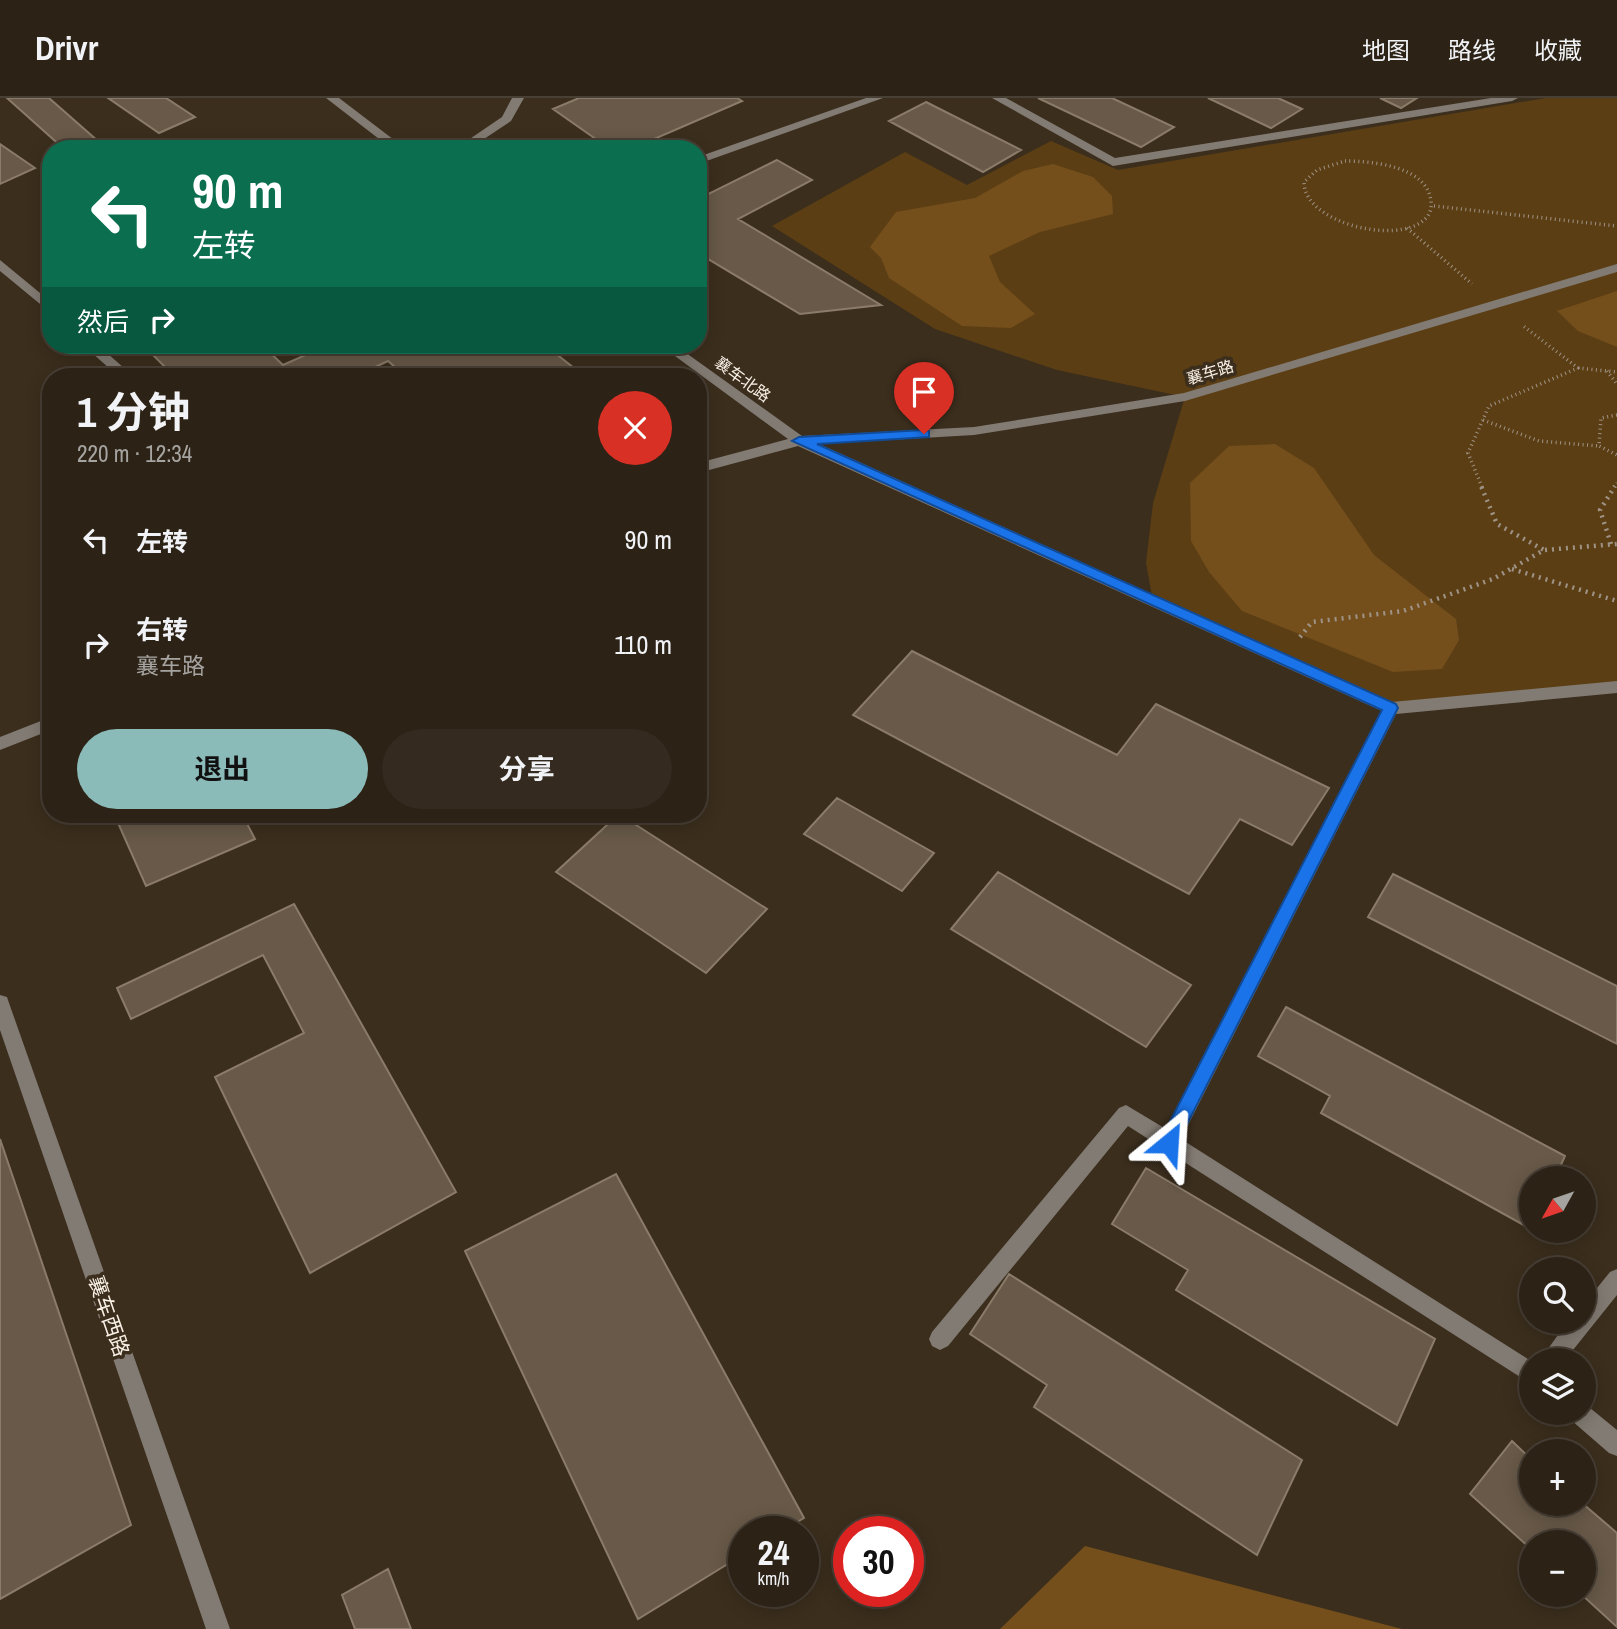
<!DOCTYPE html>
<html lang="zh">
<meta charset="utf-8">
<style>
:root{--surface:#2c2216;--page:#342a1f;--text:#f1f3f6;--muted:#a6a4a1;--line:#483f35;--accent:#8bbbb9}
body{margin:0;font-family:"Archivo Narrow","Noto Sans SC",sans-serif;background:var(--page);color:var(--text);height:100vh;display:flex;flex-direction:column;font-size:26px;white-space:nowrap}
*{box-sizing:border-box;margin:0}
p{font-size:23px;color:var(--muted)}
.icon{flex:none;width:38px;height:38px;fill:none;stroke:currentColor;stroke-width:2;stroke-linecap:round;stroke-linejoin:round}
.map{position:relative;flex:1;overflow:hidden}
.details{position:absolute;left:42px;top:270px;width:665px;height:455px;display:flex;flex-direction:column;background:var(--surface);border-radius:28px;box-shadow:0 4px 18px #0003,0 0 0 2px var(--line)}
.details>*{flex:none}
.hud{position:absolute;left:42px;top:42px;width:665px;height:214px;border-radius:28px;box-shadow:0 4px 18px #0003,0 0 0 2px var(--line);background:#0b6e4f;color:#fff;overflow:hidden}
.needle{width:46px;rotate:230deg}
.fabs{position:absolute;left:1519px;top:1068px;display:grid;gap:14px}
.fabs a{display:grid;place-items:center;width:77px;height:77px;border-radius:50%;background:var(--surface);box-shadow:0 4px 18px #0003,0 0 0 2px var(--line);font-size:35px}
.speed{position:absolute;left:728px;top:1418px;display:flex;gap:14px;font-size:35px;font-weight:700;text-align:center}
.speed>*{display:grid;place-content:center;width:91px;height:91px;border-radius:50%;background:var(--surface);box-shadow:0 4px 18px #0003,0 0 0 2px var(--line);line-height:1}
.speed small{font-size:18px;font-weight:400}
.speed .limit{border:10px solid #d22;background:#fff;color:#111}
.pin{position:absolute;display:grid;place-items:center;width:60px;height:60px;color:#fff;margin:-72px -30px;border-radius:50% 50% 50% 0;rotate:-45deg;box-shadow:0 0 7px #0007}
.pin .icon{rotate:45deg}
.me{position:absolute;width:77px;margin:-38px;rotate:27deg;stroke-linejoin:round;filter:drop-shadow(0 0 5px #0008)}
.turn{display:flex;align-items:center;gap:24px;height:147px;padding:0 35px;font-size:32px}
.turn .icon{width:91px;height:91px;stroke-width:2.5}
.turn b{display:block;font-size:49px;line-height:60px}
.then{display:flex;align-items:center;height:66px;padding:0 35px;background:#0003;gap:14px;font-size:26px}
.round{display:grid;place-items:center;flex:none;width:74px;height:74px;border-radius:37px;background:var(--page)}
.head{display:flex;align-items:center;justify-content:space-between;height:119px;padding:0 35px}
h1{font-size:42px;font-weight:700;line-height:52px}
.button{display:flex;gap:14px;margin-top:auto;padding:14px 35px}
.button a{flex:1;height:80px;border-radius:42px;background:var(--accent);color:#111;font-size:28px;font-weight:700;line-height:80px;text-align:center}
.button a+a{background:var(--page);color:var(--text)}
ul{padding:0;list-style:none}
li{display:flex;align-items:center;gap:21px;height:105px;padding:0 35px}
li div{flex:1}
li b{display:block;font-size:26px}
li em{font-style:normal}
header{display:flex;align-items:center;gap:42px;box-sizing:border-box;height:98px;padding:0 35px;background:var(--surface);border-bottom:2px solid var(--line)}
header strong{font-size:33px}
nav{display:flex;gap:38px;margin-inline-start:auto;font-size:24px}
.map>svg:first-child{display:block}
</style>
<header>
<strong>Drivr</strong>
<nav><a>地图</a><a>路线</a><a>收藏</a></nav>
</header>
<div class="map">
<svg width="1617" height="1531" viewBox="0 0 1617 1531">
<rect width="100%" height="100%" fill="#3b2e1d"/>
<path fill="#5c3e14" d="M 1546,0 L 1617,0 L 1617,589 L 1391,610 L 1153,503 L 1146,465 L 1153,405 L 1185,299 L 1057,272 L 935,231 L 772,128 L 905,54 L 967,87 L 1051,43 L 1118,72 Z"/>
<path fill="#744f1c" d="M 1053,66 L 1093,79 L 1112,98 L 1113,116 L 1040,134 L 989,158 L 1000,184 L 1035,216 L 1011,230 L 962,228 L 889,180 L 881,160 L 870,149 L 896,114 L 975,100 L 1023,73 Z
M 1617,193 L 1617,249 L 1578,233 L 1557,213 Z
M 1275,346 L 1314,370 L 1374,457 L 1456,521 L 1459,542 L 1442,571 L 1393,574 L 1242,513 L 1209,474 L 1191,443 L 1190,385 L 1229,348 Z
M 1085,1448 L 1402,1531 L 1000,1531 Z"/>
<path fill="#685948" stroke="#8b7b69" stroke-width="2" d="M 7,0 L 49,0 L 107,51 L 64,51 Z
M 108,0 L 166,0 L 195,19 L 159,35 Z
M 579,0 L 737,0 L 742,3 L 631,51 L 610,51 L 553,11 Z
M 1038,0 L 1112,0 L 1174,29 L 1141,49 Z
M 1208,0 L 1278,0 L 1302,11 L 1271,30 Z
M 1380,0 L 1417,0 L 1401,10 Z
M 926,4 L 1021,52 L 983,74 L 889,23 Z
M 0,46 L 35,70 L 0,86 Z
M 777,62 L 812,82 L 738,121 L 881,207 L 800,216 L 698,155 L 698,101 Z
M 143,247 L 262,247 L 283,267 L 328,247 L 545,247 L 584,278 L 405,278 L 388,263 L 356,278 L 174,278 Z
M 912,553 L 1117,657 L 1156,606 L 1329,690 L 1292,747 L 1240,721 L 1189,796 L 853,617 Z
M 837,700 L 934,755 L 902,793 L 804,736 Z
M 114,716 L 242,716 L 255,741 L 146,788 Z
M 619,716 L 767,811 L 706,875 L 556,774 Z
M 998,774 L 1191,887 L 1146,949 L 951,831 Z
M 1393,776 L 1617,888 L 1617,946 L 1368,819 Z
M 294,806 L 456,1094 L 310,1175 L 215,979 L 304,935 L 263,857 L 131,921 L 117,890 Z
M 1286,909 L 1565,1058 L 1555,1080 L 1531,1080 L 1531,1131 L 1321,1015 L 1330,998 L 1258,958 Z
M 0,1041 L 131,1427 L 0,1501 Z
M 1146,1070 L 1435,1241 L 1397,1327 L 1176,1192 L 1188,1172 L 1112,1126 Z
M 616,1076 L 804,1420 L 782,1433 L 744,1433 L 744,1456 L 638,1521 L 465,1153 Z
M 1009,1176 L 1302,1362 L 1257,1457 L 1034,1309 L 1047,1287 L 970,1236 Z
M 1512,1343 L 1531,1361 L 1531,1405 L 1582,1405 L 1617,1435 L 1617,1529 L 1581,1496 L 1584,1496 L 1584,1444 L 1531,1444 L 1531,1451 L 1470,1396 Z
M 388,1471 L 411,1531 L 355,1531 L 342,1497 Z"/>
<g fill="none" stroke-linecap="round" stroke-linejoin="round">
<path stroke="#9e9386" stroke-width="3.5" stroke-dasharray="1 3.5" stroke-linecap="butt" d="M 1345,63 C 1372,63 1427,68 1431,103 C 1432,110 1430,117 1424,122 C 1396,147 1304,125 1304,84 L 1317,72 Z
M 1434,108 L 1617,128
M 1407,130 L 1472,186
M 1578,270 L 1617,274
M 1607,273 L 1617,286
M 1617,317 L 1601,320 L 1599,348 L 1617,357
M 1483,322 L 1539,343 L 1599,348
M 1482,389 L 1468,355 L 1489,308 L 1578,270 L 1522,227
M 1614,389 L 1617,385"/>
<path stroke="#9e9386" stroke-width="4.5" stroke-dasharray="2 5" stroke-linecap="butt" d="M 1611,446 L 1600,412 L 1615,388
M 1545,452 L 1617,446
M 1512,471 L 1617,503
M 1300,539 L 1312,524 L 1403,513 L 1493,481 L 1544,452 L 1497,426 L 1481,388"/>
<path fill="#827b73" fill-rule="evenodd" d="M 326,0 L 339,0 L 406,51 L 392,51 Z
M 512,0 L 524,0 L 511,23 L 469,51 L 455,51 L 502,19 Z
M 866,0 L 883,0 L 698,66 L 698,59 Z
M 992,0 L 1006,0 L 1115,60 L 1491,0 L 1518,0 L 1512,3 L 1113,68 Z
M 0,162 L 51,204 L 51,215 L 0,173 Z
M 1617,166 L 1617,174 L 1185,303 L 974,337 L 819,346 L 1392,604 L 1617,583 L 1617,595 L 1396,616 L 1181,1041 L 1531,1263 L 1531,1286 L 1128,1028 L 948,1248 L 940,1252 L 932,1248 L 929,1241 L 932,1234 L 1119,1010 L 1126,1007 L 1166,1031 L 1382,613 L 798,348 L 698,375 L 698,365 L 788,341 L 660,247 L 675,247 L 802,338 L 974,329 L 1184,295 Z
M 83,247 L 98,247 L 133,278 L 118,278 Z
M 51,619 L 51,632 L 0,652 L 0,639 Z
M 0,897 L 7,899 L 9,905 L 230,1531 L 206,1531 L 0,932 Z
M 1617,1171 L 1617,1197 L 1565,1262 L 1540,1262 L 1568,1223 L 1584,1223 L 1584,1206 L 1610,1174 Z
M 1584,1305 L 1617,1332 L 1617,1358 L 1609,1355 L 1571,1322 L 1568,1314 L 1584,1314 Z"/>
</g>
<path fill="#1a73e8" stroke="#114b97" stroke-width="2" d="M 924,332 L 929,333 L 929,339 L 817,346 L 1396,606 L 1398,610 L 1175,1050 L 1169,1053 L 1162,1050 L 1160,1045 L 1162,1039 L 1382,612 L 792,343 L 799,339 Z"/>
<g text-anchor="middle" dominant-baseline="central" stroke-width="7" stroke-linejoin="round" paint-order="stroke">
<g font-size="16" fill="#f9f0e6" stroke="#3b2e1d">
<text transform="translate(1210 274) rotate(-17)">襄车路</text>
<text transform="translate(743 281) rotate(36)">襄车北路</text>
</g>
<g font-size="21" fill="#f9f0e6" stroke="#3b2e1d">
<text transform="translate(109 1218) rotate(71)">襄车西路</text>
</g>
</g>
</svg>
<div class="fabs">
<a><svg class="needle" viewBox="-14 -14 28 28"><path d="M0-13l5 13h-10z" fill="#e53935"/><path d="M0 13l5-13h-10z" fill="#a6a4a1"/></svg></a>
<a><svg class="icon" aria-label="search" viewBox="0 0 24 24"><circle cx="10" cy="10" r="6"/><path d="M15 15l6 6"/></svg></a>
<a><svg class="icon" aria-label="layers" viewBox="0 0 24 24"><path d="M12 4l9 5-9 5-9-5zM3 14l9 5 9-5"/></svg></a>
<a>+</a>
<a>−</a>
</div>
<div class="speed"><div>24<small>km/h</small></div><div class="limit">30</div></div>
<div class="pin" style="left:924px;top:336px;background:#d93025"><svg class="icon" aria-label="arrive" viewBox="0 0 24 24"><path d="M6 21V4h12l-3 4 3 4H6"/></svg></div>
<svg class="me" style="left:1169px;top:1045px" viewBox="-20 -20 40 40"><path d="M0-17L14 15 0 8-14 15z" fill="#1a73e8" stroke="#fff" stroke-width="4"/></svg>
<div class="hud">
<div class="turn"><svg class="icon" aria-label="left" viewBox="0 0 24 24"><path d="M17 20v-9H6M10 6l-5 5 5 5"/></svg><div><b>90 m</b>左转</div></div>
<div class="then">然后<svg class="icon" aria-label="right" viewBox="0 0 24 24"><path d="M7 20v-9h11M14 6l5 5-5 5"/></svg></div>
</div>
<section class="details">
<div class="head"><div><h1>1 分钟</h1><p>220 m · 12:34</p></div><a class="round" style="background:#d93025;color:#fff"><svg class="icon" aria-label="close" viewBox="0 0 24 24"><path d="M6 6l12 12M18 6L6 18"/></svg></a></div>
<ul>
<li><svg class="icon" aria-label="left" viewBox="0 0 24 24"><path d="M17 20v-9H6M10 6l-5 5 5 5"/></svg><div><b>左转</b></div><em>90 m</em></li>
<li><svg class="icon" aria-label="right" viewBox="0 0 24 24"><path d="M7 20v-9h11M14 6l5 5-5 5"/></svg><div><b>右转</b><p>襄车路</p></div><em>110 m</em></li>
</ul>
<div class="button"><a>退出</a><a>分享</a></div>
</section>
</div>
